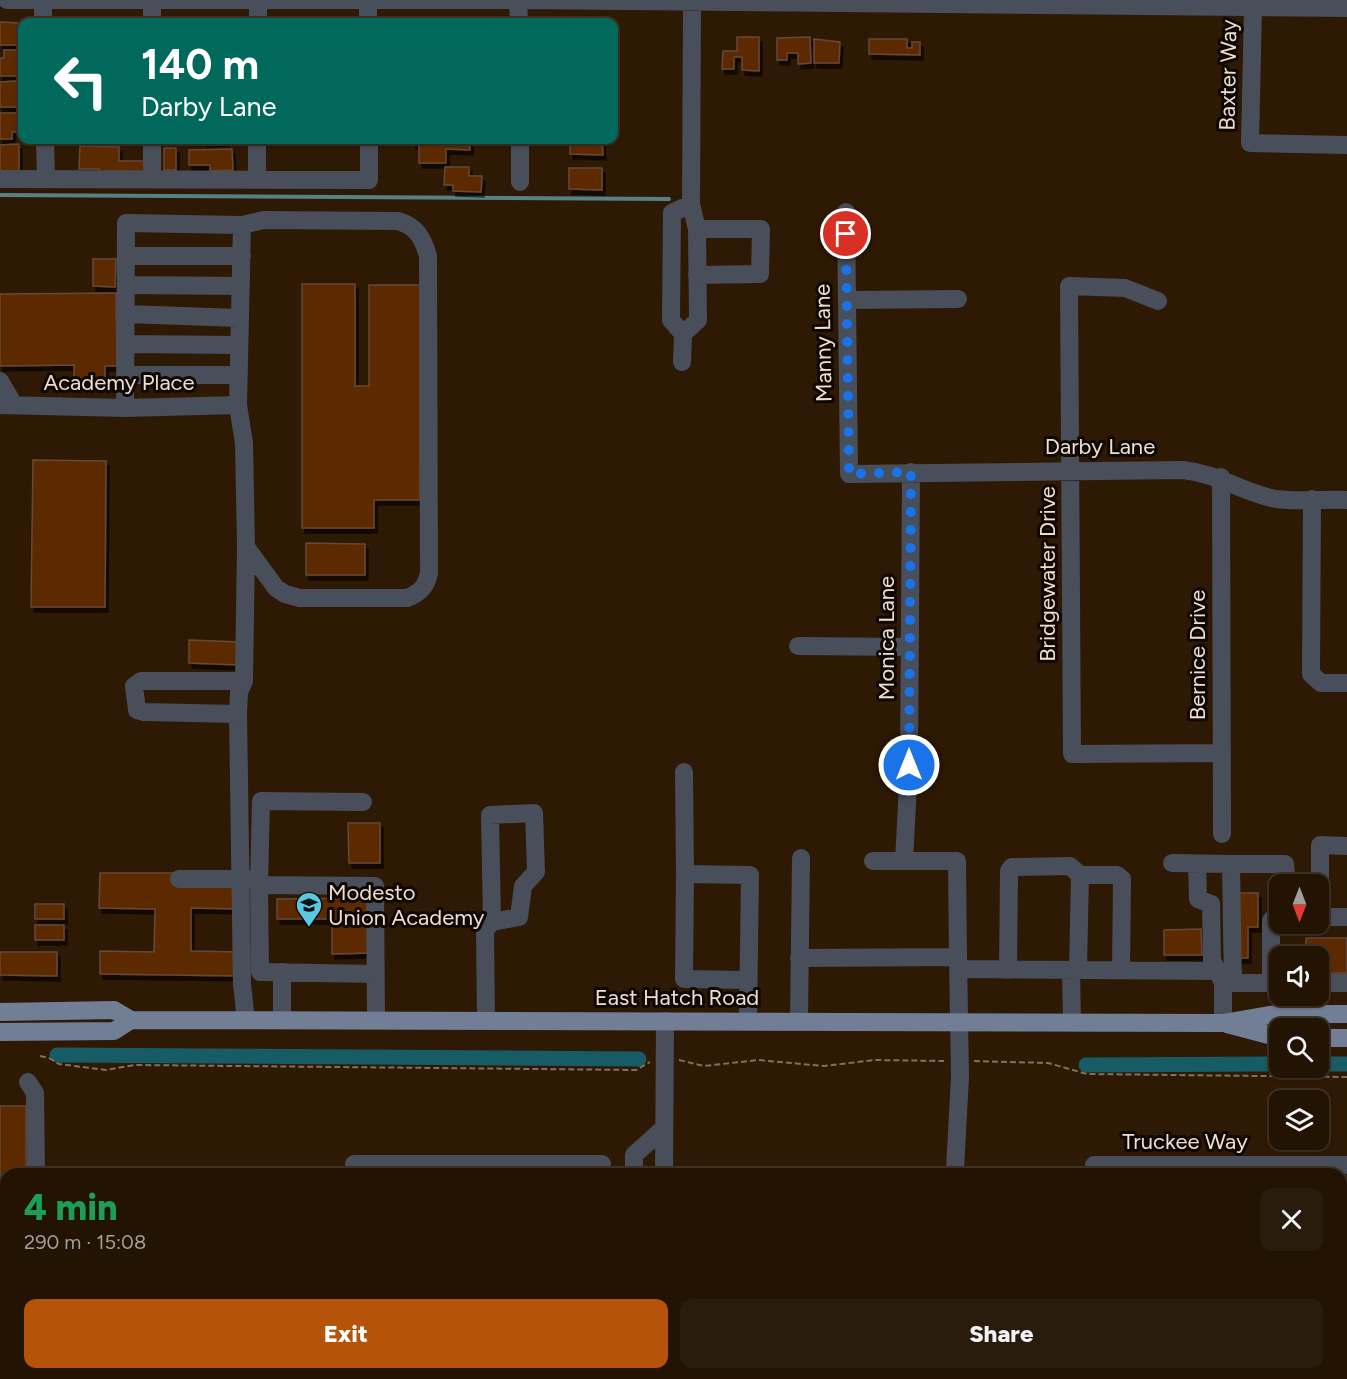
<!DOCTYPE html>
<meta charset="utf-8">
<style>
:root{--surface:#221303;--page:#2a1c0d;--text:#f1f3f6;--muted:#a29e9a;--line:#3f3225;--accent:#b45309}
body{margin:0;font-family:Figtree,sans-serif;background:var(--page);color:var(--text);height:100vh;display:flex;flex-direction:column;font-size:22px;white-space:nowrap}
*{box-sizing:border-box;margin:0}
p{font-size:20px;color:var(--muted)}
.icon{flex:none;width:33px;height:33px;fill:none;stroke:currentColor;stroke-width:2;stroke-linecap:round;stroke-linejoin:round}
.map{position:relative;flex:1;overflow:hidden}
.drawer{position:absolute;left:0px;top:1168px;width:1347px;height:212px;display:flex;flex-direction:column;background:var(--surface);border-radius:18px 18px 0 0;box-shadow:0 2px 4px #0004,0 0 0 2px var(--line)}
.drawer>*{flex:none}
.hud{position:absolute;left:18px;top:18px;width:600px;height:126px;border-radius:12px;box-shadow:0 2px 4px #0004,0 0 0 2px var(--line);background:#00695c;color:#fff;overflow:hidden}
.needle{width:39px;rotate:180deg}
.buttons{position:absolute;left:1269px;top:874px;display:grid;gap:12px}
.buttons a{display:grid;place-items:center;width:60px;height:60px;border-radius:12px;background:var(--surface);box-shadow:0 2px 4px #0004,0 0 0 2px var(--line);font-size:30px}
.pin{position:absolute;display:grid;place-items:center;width:51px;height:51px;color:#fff;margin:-26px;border:3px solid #fff;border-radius:50%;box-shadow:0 2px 6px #0007}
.me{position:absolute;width:66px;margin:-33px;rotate:0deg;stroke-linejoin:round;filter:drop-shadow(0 0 4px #0008)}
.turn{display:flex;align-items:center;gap:21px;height:126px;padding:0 24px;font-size:27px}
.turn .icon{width:78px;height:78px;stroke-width:2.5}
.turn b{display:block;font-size:42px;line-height:51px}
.round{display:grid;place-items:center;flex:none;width:63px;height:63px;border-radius:12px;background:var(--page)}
.summary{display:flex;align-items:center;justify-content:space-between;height:102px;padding:0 24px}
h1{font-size:36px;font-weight:800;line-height:45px;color:#1e9e55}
.action{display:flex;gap:12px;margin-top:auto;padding:12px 24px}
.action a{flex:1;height:69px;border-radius:12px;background:var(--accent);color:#fff;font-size:24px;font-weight:800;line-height:69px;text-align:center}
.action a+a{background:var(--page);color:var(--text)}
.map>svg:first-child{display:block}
</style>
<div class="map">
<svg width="1347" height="1379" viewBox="0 0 1347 1379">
<defs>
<filter id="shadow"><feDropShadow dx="3" dy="5" stdDeviation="0" flood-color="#0009"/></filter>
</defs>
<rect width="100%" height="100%" fill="#2e1904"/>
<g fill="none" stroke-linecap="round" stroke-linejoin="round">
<path stroke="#578285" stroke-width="4" d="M 0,195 L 669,199"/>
<path stroke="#175b65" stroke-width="15" d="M 57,1055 L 639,1059
M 1318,1064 L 1347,1064
M 1086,1065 L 1280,1064"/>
</g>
<path fill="#5d2904" stroke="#664838" stroke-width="1.5" filter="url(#shadow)" d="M 0,22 L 20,23 L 20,45 L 0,45 Z
M 737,37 L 759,37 L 759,71 L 742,70 L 742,57 L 734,57 L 734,69 L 722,69 L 723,51 L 737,51 Z
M 810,37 L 811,63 L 798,64 L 798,53 L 787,53 L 787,60 L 777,60 L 777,38 Z
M 814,39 L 840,42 L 839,63 L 814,63 Z
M 869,39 L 907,39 L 907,48 L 912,48 L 912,42 L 920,42 L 920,55 L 869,54 Z
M 4,50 L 18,50 L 17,76 L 0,76 L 0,58 L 4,58 Z
M 18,81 L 19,107 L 0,107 L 0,82 Z
M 0,113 L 18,113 L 18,132 L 12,132 L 12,139 L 0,139 Z
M 204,140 L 226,140 L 226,141 L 204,142 Z
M 413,140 L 470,140 L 470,150 L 446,149 L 446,163 L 419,163 L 419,144 L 413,144 Z
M 570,140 L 602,140 L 603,155 L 570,154 Z
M 19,144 L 19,171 L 0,172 L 0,145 Z
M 80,146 L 119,147 L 119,161 L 148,161 L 148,174 L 99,173 L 99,169 L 79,169 Z
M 164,148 L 176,148 L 176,170 L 164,170 Z
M 232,149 L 233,170 L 210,171 L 210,165 L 189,165 L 189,150 Z
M 445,167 L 469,167 L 469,176 L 482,176 L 481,192 L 453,191 L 453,185 L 444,185 Z
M 569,168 L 602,168 L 602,190 L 569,189 Z
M 93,259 L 116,259 L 115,287 L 93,286 Z
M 302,284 L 355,284 L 355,386 L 369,386 L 369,285 L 420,285 L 420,500 L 374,500 L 374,528 L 302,528 Z
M 116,293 L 117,366 L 105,366 L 105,378 L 74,378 L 74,365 L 0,366 L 0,294 Z
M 33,460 L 106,461 L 105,607 L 31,607 Z
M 306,543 L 365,544 L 365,575 L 306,575 Z
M 189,640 L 240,642 L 239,665 L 189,663 Z
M 348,823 L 380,823 L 380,863 L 349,863 Z
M 100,873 L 174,873 L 241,886 L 241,909 L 191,908 L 191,951 L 241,952 L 241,976 L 100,974 L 100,951 L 154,952 L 155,909 L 99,908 Z
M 1234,893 L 1258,893 L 1258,927 L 1248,927 L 1248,958 L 1234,958 Z
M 370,898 L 371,953 L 332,954 L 332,919 L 277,919 L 277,899 Z
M 35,904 L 64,904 L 64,919 L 35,919 Z
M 35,925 L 64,925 L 64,940 L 35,940 Z
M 1201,929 L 1202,955 L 1164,955 L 1164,930 Z
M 1306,938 L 1347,938 L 1347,973 L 1318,973 L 1318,957 L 1306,957 Z
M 0,952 L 57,952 L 57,976 L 0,975 Z
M 0,1106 L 26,1106 L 26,1174 L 6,1174 L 6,1192 L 0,1192 Z
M 6,1337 L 6,1352 L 0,1352 L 0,1338 Z
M 21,1377 L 47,1377 L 47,1379 L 21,1379 Z"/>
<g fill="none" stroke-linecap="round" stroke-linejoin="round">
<path stroke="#82705f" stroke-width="2" stroke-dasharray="6 3" stroke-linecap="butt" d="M 40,1056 L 49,1058 L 59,1064 L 106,1070 L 135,1065 L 636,1070 L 650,1062
M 679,1060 L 704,1066 L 758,1060 L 824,1066 L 875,1060 L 944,1061
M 974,1061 L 1048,1063 L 1087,1074 L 1347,1077"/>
<path stroke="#484e5a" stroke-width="18" d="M 7,0 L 518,0 L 1347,8
M 43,0 L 43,22
M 152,0 L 152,22
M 368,0 L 368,22
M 518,0 L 519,22
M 1253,8 L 1250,143 L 1347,145
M 258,22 L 258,0
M 45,140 L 46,179
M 152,140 L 152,179
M 520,140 L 520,182
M 0,179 L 369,180 L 369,140
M 257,179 L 257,140
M 846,212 L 849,474 L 1183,470 C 1220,474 1243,493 1276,499 C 1299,502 1324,499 1347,500
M 697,229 L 761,229 L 760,274 L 697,275
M 126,256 L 242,256
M 126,285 L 241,286
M 847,300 L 958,299
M 1158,301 L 1125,288 L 1069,286 L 1072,754 L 1221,753
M 126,314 L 239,318
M 683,334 L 671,320 L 672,213 L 691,204
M 125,344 L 239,345
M 682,362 L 683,334 L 698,320 L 697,229 L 691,204 L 692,3
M 125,375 L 238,375
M 0,381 L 10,398 L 9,405
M 0,405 L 125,408 L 238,405
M 125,408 L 126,223 L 242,225 L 238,405 L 244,443 L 246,547 L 276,588 L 285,594 L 300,598 L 407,598 C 420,593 426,587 429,573 L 428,256 C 423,238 416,226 398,221 L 263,220 L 242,225
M 1221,477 L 1222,834
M 1312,499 L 1311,674 L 1321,683 L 1347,683
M 246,547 L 244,681 L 239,692 L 238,714 L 242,984 L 246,1020
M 798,646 L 910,647
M 238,714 L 144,712 L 137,710 L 134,686 L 141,681 L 244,681
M 684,772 L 685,874 L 750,875 L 748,1021
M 1347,846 L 1320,845 L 1320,917 L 1347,917
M 873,861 L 957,861 L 958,957
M 904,861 L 909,765 L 911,472
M 1172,863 L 1231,864
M 1197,864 L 1198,899 L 1211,904 L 1212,960 L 1222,981
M 685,874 L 684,979 L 748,980
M 179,879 L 249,879
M 259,885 L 261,801 L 363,802
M 799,958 L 958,957 L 960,1077 L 955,1169
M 958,969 L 1217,971
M 1008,970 L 1009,871 L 1012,867 L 1070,866 L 1080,875 L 1117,875 L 1122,879 L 1121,970
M 1071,970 L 1072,1022
M 1078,970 L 1080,875
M 282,972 L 282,1020
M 375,974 L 260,972 L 259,885 L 375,886 L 376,1020
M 1233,983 L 1231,864 L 1285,864 L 1287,885
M 1271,983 L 1271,921 L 1280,909
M 1318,983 L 1347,983
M 486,1020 L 485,930 L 492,922 L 490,815 L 534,813 L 536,872 L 523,886 L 519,917 L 492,922
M 799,1021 L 801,858
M 1223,1023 L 1223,983 L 1280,983
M 28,1082 L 35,1093 L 36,1174
M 354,1164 L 602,1164
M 1094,1165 L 1347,1165
M 634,1174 L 634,1155 L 664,1128
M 664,1174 L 665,1021
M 0,1211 L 6,1209
M 1341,1325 L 1347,1325
M 196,1374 L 196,1379
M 631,1374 L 631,1376 L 663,1379
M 65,1379 L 65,1374
M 231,1379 L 231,1374
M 267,1379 L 267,1374
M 568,1379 L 568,1374
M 711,1379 L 711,1374
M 1157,1379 L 1157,1374"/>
<path stroke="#717e96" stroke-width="18" d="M 0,1012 L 114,1010 L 131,1020 L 1223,1023 L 1276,1014 L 1347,1014
M 1227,1024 L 1280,1038
M 0,1032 L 114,1031 L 131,1020
M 1318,1038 L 1347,1038"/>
</g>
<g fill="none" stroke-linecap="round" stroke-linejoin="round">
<path stroke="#1a73e8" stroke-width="10" stroke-dasharray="0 18" d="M 846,234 L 849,474 L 911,472 L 909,765"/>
</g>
<defs>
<g id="school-pin" transform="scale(1.35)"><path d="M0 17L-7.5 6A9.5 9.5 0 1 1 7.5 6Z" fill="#58c9e3" stroke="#0f0702"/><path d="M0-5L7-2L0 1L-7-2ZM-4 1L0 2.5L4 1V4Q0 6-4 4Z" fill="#111"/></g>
</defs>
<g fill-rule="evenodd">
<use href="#school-pin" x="309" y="905"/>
</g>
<g text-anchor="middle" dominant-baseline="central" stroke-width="6" stroke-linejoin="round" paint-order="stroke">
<g font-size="22" fill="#edded1" stroke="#0f0702">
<text transform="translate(1228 75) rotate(-89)">Baxter Way</text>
<text transform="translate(823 343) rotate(-91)">Manny Lane</text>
<text x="119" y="382">Academy Place</text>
<text x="1100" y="446">Darby Lane</text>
<text transform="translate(1047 574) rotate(-90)">Bridgewater Drive</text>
<text transform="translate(886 638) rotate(-90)">Monica Lane</text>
<text transform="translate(1197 655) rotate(-90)">Bernice Drive</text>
<text x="677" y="997">East Hatch Road</text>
<text x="1185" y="1141">Truckee Way</text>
</g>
<g font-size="22" fill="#edded1" stroke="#0f0702" text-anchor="start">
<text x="328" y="892">Modesto<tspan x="328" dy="25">Union Academy</tspan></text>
</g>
</g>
</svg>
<div class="buttons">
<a><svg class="needle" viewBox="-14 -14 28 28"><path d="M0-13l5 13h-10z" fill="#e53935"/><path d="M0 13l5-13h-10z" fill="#a29e9a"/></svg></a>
<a><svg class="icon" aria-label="sound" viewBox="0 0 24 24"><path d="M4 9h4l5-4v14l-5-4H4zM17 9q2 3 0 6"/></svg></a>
<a><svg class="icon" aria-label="search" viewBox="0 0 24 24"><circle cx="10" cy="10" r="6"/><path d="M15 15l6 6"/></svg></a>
<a><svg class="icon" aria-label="layers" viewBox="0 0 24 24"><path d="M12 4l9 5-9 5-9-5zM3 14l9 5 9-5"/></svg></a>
</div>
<div class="pin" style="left:846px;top:234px;background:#d93025"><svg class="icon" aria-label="arrive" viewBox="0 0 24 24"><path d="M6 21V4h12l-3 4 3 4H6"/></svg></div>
<svg class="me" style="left:909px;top:765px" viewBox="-20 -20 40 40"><circle r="17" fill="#1a73e8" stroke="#fff" stroke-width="3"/><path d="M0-11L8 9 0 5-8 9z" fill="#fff"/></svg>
<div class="hud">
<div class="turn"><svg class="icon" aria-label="left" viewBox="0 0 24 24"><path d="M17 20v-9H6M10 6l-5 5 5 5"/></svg><div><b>140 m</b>Darby Lane</div></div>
</div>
<section class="drawer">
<div class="summary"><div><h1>4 min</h1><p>290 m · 15:08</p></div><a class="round"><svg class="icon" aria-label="close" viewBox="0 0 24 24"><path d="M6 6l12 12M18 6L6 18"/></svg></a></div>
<div class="action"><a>Exit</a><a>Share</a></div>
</section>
</div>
